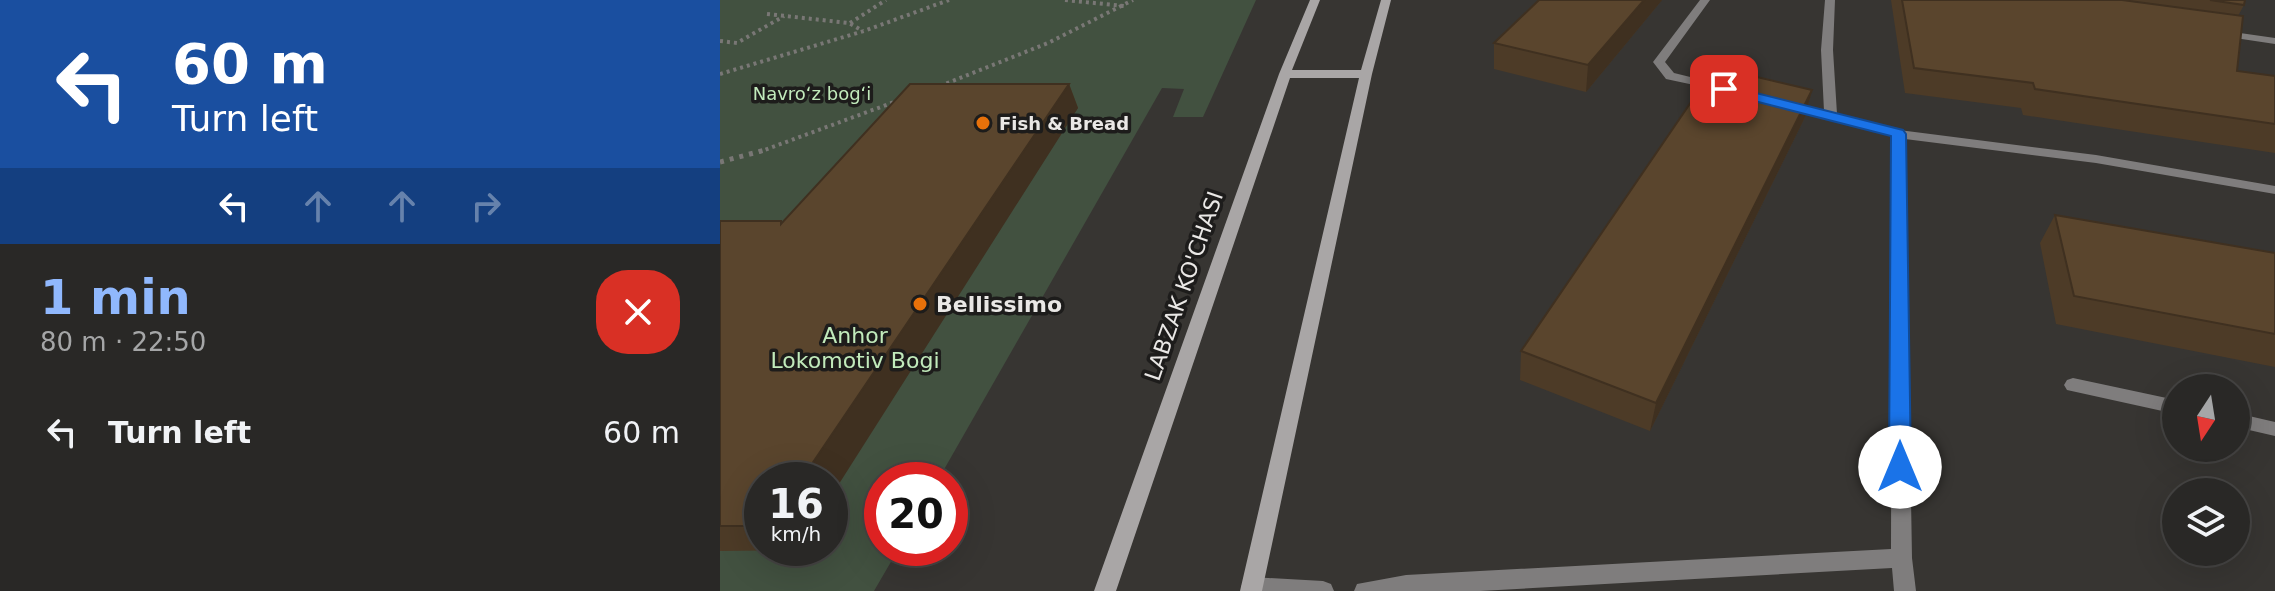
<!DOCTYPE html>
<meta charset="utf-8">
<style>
:root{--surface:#292826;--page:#31302e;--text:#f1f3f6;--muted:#a5a6a7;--line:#454443;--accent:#90b8fd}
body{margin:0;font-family:"DejaVu Sans",sans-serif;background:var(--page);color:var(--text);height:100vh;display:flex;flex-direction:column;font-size:30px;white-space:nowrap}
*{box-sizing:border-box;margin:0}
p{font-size:26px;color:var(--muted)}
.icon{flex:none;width:44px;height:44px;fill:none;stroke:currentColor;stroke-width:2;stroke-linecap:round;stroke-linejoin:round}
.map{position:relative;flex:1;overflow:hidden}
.details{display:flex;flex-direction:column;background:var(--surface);width:720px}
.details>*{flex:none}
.guide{background:#1a4fa0;color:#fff;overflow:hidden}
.needle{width:52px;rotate:192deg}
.fabs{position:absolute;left:1442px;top:374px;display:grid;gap:16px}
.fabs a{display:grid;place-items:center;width:88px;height:88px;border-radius:50%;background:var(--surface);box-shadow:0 8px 32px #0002,0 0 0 2px var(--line);font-size:40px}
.speed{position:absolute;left:24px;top:462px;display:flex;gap:16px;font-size:40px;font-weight:700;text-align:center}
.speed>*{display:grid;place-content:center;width:104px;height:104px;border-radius:50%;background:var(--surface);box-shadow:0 8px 32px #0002,0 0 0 2px var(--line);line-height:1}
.speed small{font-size:20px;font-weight:400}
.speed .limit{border:12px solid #d22;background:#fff;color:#111}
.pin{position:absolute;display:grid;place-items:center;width:68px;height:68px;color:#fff;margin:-34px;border-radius:16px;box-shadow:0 4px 12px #0006}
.me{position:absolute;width:88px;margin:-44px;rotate:0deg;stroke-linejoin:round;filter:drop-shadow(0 0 6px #0008)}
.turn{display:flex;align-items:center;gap:28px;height:168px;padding:0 40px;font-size:36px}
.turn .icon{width:104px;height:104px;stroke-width:2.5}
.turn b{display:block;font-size:56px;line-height:68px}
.lanes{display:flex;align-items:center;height:76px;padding:0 40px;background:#0003;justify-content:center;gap:40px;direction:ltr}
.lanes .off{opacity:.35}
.round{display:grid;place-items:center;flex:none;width:84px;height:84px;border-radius:32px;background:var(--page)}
.headline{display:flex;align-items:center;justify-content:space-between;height:136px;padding:0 40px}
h1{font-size:48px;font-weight:700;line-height:60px;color:var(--accent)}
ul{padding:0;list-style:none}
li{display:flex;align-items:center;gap:24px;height:104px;padding:0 40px}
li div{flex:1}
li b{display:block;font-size:30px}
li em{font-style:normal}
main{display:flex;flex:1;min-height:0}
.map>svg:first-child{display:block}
</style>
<main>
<section class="details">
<div class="guide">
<div class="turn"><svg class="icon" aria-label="left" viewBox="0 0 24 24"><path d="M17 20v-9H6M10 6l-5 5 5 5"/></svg><div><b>60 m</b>Turn left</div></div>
<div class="lanes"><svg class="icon" aria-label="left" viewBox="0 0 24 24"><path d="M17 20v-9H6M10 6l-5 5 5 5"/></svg><svg class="icon off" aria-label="ahead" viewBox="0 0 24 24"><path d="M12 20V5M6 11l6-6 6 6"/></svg><svg class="icon off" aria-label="ahead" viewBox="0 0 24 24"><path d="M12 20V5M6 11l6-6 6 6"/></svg><svg class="icon off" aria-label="right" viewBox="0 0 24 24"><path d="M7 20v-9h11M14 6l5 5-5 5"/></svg></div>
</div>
<div class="headline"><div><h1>1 min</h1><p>80 m · 22:50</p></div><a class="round" style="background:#d93025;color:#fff"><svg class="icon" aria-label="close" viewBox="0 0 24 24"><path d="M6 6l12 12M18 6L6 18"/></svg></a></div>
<ul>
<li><svg class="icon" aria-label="left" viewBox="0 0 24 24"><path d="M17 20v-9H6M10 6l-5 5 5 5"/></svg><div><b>Turn left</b></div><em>60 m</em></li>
</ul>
</section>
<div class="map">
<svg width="1555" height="591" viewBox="0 0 1555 591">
<rect width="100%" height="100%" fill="#373532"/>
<path fill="#425140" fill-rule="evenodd" d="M 0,0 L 536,0 L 483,117 L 453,117 L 464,89 L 442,88 L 218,480 L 162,480 L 162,548 L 179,548 L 154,591 L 0,591 ZM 42,480 L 110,480 L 110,548 L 42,548 Z"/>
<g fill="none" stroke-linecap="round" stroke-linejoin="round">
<path stroke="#797775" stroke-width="4" stroke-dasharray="3 4" stroke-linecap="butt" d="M 345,0 L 404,6
M 47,14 L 129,23 L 143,31
M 130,23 L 166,0
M 0,41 L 17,43 L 64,16
M 0,74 L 144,31 L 229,0
M 220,86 L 328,43 L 413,0
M 39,152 L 177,101"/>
<path stroke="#797775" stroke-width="5" stroke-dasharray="4 6" stroke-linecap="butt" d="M 0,162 L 45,150"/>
<path fill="#7f7d7d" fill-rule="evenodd" d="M 980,0 L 990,0 L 945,62 L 954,73 L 1007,86 L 1007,92 L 946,79 L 933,62 Z
M 1105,0 L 1115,0 L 1113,50 L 1117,114 L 1179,130 L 1376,155 L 1555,186 L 1555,194 L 1376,163 L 1185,139 L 1192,558 L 1196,591 L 1174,591 L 1172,568 L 760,591 L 634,591 L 637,584 L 686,575 L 1171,549 L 1172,136 L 1065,108 L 1063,105 L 1069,101 L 1104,111 L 1101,50 Z
M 1499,30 L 1555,38 L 1555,44 L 1495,35 L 1495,31 Z
M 1353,378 L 1456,400 L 1456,414 L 1347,390 L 1344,385 L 1347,380 Z
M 1516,413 L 1555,422 L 1555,436 L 1516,427 Z
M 532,577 L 603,581 L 611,584 L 614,591 L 523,591 L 521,587 L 524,580 Z"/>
<path fill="#a9a6a6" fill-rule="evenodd" d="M 590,0 L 600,0 L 572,70 L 641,70 L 661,0 L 671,0 L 652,74 L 542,591 L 520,591 L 639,78 L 570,78 L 396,591 L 374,591 L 559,74 Z"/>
</g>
<path fill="#4d3b27" d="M 819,0 L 942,0 L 866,92 L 774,69 L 774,43 Z
M 1171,0 L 1525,0 L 1524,5 L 1518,16 L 1517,71 L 1555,76 L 1555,153 L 1303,115 L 1301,108 L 1185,93 Z
M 349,84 L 358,108 L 42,480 L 42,548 L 78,548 L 77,550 L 0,551 L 0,221 L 61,221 L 62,222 Z
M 1092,90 L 1085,117 L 930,431 L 800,380 L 801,351 Z
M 1335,215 L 1555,253 L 1555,367 L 1336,324 L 1320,243 Z"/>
<path fill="#3f3020" d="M 924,0 L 942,0 L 866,92 L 868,65 Z
M 349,84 L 358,108 L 110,498 L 110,480 L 81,480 Z
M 1092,90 L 1085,117 L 930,431 L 936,403 Z"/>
<path fill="#5a452d" stroke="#3f3020" stroke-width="2" d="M 819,0 L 924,0 L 868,65 L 774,43 Z
M 1182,0 L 1402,0 L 1523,16 L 1517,71 L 1555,76 L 1555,124 L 1315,89 L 1313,83 L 1194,68 Z
M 1490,0 L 1525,0 L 1524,5 Z
M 995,67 L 1092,90 L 936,403 L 801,351 Z
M 190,84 L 349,84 L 81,480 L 42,480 L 42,526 L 0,526 L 0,221 L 61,221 L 61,224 Z
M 1335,215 L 1555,253 L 1555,334 L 1354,296 Z"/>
<path fill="#1a73e8" stroke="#114b97" stroke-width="2" d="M 1004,85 L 1183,130 L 1186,134 L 1191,467 L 1188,473 L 1180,476 L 1172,473 L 1169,467 L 1171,136 L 999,92 L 997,89 Z"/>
<g fill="#e8710a" stroke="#1d1c1b" stroke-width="3">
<circle cx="263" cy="123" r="8"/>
<circle cx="200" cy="304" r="8"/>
</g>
<g text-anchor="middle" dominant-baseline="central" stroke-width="7" stroke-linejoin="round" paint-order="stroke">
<g font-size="18" fill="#c1eabb" stroke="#1d1c1b">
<text x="92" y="93">Navroʻz bogʻi</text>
</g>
<g font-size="18" font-weight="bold" fill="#eae8e6" stroke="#1d1c1b" text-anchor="start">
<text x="279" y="123">Fish &amp; Bread</text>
</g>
<g font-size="22" fill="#eae8e6" stroke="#1d1c1b">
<text transform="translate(464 286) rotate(-71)">LABZAK KO'CHASI</text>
</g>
<g font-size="22" font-weight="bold" fill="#eae8e6" stroke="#1d1c1b" text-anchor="start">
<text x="216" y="304">Bellissimo</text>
</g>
<g font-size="22" fill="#c1eabb" stroke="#1d1c1b">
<text x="135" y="335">Anhor<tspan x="135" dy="25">Lokomotiv Bogi</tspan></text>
</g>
</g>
</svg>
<div class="fabs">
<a><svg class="needle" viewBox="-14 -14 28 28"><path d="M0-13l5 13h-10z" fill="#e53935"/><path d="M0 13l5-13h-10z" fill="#a5a6a7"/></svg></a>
<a><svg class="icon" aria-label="layers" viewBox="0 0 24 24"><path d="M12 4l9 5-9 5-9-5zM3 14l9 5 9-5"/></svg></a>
</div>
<div class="speed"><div>16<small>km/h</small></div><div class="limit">20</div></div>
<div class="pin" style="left:1004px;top:89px;background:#d93025"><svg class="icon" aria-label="arrive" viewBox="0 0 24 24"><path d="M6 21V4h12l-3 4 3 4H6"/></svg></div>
<svg class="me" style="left:1180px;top:467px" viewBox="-20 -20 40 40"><circle r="19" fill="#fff"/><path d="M0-13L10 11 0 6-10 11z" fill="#1a73e8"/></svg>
</div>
</main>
